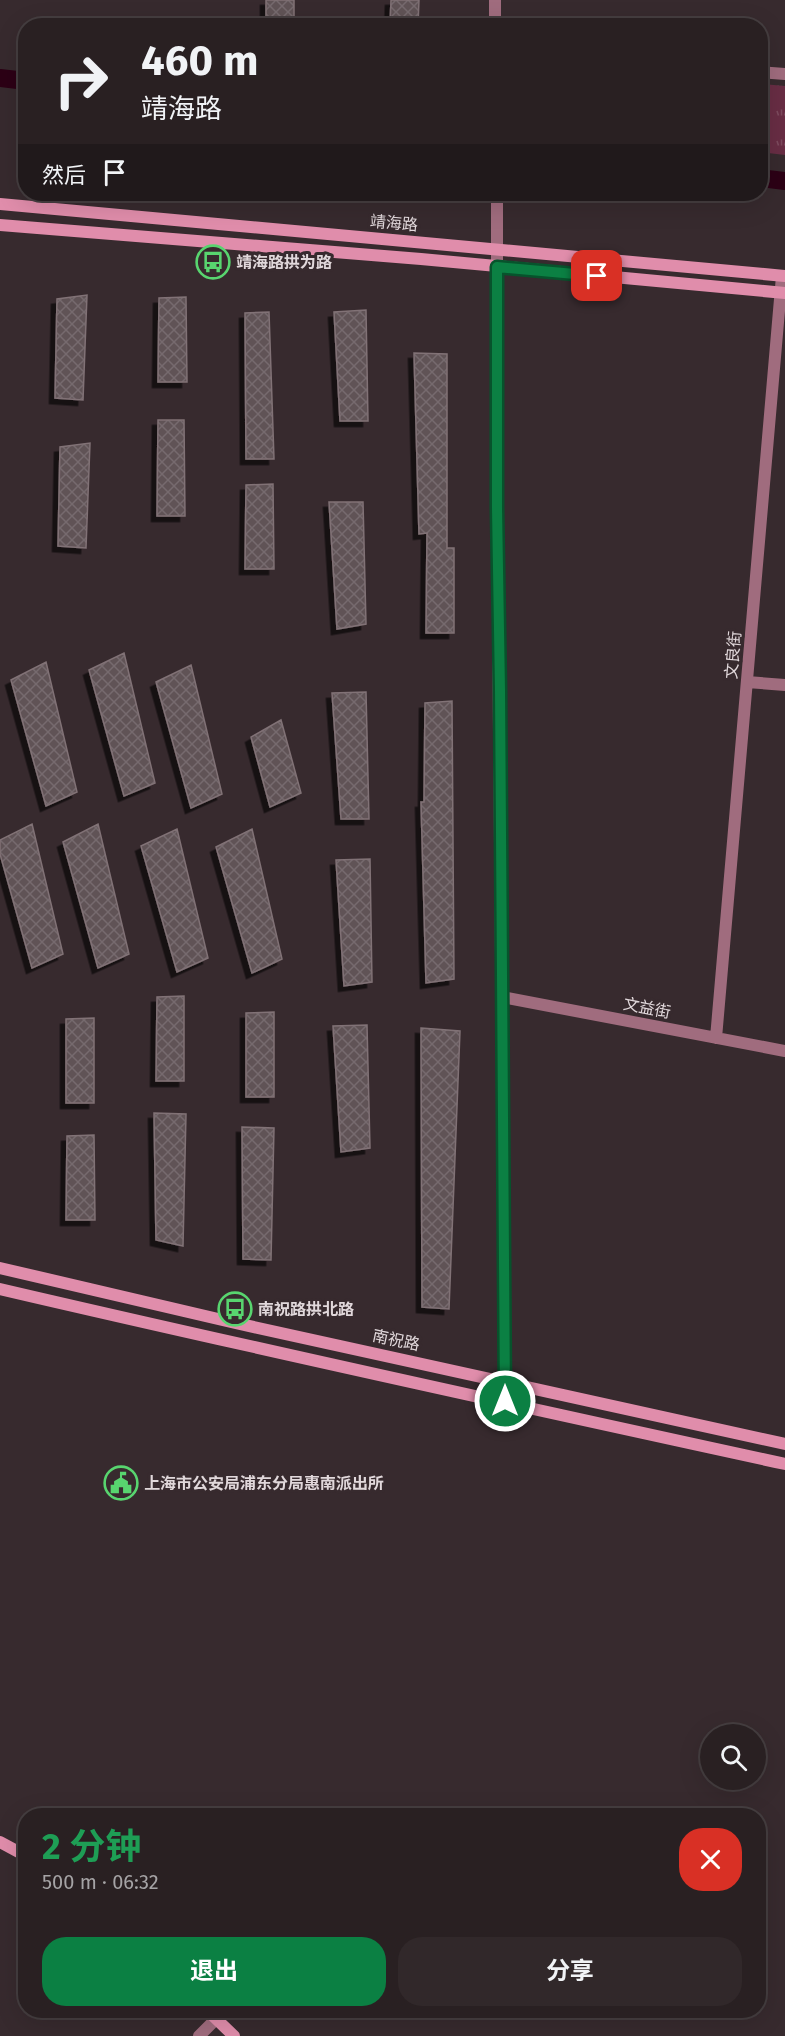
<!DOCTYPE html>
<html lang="zh">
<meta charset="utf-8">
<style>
:root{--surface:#292022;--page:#31282a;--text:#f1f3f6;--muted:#a5a3a5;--line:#453e40;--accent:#0b8043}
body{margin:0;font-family:"Fira Sans","Noto Sans SC",sans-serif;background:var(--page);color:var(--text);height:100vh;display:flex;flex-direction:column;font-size:22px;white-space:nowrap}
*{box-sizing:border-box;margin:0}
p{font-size:20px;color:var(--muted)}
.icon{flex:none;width:33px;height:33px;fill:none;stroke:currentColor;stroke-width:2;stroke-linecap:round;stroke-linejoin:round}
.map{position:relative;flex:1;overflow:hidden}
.details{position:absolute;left:18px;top:1808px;width:748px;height:210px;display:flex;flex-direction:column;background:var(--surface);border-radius:24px;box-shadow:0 6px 24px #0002,0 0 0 2px var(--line)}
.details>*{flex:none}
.guide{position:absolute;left:18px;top:18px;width:750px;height:183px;border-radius:24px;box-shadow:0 6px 24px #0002,0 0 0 2px var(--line);background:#292022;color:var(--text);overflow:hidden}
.fabs{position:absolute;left:700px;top:1724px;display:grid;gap:12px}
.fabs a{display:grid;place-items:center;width:66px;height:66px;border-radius:50%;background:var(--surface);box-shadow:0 6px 24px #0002,0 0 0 2px var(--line);font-size:30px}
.pin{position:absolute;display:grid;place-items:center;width:51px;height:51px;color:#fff;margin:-26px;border-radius:12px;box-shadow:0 3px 9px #0006}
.me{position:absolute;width:66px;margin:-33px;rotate:0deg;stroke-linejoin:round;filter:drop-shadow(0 0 4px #0008)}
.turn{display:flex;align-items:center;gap:21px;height:126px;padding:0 24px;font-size:27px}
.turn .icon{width:78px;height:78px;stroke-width:2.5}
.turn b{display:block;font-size:42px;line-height:51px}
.then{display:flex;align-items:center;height:57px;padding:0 24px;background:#0003;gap:12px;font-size:22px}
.round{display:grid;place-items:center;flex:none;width:63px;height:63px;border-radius:24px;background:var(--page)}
.head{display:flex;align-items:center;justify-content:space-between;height:102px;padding:0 24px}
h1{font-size:36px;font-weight:700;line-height:45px;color:#1e9e55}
.button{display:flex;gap:12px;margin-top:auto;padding:12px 24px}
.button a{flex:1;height:69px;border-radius:24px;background:var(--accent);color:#fff;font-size:24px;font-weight:700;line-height:69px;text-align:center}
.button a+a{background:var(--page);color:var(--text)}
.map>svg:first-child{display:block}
</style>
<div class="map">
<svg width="785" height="2036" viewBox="0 0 785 2036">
<defs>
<pattern id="grass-tufts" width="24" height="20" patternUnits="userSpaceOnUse" patternTransform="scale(1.5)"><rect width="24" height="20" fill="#682d44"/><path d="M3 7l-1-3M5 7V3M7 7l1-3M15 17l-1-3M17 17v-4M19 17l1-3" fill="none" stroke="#7d4b5e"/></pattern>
<pattern id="building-cross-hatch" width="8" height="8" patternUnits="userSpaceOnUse" patternTransform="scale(1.5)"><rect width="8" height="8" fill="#605256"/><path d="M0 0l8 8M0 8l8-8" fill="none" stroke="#766a6e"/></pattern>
<filter id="shadow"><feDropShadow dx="-5.5" dy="5.5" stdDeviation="0" flood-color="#0009"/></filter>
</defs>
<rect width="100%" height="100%" fill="#372a2e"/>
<path fill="url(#grass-tufts)" d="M 761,84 L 785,86 L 785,155 L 761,152 Z"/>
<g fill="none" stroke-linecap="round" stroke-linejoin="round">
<path stroke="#2c0015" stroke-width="18" d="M 0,78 L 26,81
M 760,178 L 785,181"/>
</g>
<path fill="url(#building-cross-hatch)" stroke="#817276" stroke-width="1.5" filter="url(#shadow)" d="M 266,0 L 294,0 L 294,22 L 266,23 Z
M 391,0 L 419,0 L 418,26 L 390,26 Z
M 87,295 L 83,400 L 55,398 L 57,299 Z
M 186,297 L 187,382 L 158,382 L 159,298 Z
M 366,310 L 368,421 L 340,421 L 334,312 Z
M 269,312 L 274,459 L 246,459 L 245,313 Z
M 414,353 L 447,354 L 447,548 L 454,548 L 454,633 L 426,633 L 427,533 L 419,534 Z
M 158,420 L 184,420 L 185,516 L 157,516 Z
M 90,443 L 86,548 L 58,546 L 60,447 Z
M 273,484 L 274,569 L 245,569 L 246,485 Z
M 329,502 L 363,502 L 366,624 L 337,629 Z
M 124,653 L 155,783 L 124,796 L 89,670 Z
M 46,662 L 77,792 L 46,806 L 11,680 Z
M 191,665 L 222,794 L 191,808 L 156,682 Z
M 366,692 L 369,819 L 341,819 L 332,693 Z
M 452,701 L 454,979 L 426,983 L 421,802 L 424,802 L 425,703 Z
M 281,720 L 301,793 L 270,807 L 251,737 Z
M 32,824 L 63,954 L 32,968 L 0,854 L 0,840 Z
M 98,824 L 129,954 L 98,968 L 63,842 Z
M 177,829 L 208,958 L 177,972 L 141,846 Z
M 252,829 L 282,959 L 252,973 L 216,847 Z
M 370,859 L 372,982 L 344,986 L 336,860 Z
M 184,996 L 184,1081 L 156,1081 L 157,997 Z
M 274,1012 L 274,1097 L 246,1097 L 246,1013 Z
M 94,1018 L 94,1103 L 66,1103 L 66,1019 Z
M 367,1025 L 370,1148 L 341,1152 L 333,1026 Z
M 421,1028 L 460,1031 L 449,1309 L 422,1307 Z
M 154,1113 L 186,1114 L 183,1246 L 156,1240 Z
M 242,1127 L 274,1128 L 271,1260 L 243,1259 Z
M 94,1135 L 95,1220 L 66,1220 L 67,1136 Z"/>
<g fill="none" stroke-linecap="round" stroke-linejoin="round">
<path stroke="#a06c7e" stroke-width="12" d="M 495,0 L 495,26
M 760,72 L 785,74
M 497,194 L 497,508 L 505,1401
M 747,682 L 785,685
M 502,997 L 785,1051
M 716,1038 L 782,276
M 199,2036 L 217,2018"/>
<path stroke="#e08dab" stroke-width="12" d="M 0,204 L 785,276
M 0,225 L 421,259 L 785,293
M 0,1268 L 231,1322 L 785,1444
M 0,1289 C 261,1350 523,1407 785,1464
M 0,1842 L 26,1856
M 207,2010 L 234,2036"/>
</g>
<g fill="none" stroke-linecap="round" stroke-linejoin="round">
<g stroke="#07532c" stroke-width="15">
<path id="route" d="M 505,1401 L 500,690 L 497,508 L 497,267 L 597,276"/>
</g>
<use href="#route" stroke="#0b8043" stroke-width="10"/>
</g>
<defs>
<g id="bus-ring" transform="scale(1.725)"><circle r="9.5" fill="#372a2e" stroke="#58d56f" stroke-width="1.5"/><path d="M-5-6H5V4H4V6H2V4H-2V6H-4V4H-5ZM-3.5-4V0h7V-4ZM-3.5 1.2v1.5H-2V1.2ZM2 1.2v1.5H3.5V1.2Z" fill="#58d56f"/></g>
<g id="civic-ring" transform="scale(1.725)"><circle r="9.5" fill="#372a2e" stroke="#58d56f" stroke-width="1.5"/><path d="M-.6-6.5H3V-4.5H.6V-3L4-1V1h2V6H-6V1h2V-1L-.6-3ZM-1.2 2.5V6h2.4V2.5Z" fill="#58d56f"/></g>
</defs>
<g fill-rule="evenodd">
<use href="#bus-ring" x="213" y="262"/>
<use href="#bus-ring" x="235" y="1309"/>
<use href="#civic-ring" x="121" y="1483"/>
</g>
<g text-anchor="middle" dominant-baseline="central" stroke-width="6" stroke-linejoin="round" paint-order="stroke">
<g font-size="16" fill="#e1d8db" stroke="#372a2e">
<text transform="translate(394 223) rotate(5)">靖海路</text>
<text transform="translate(733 655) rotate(-85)">文良街</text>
<text transform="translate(647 1008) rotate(11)">文益街</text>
<text transform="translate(396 1340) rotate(12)">南祝路</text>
</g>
<g font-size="16" font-weight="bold" fill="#e1d8db" stroke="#372a2e" text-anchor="start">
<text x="236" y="262">靖海路拱为路</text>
<text x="258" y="1309">南祝路拱北路</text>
<text x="144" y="1483">上海市公安局浦东分局惠南派出所</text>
</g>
</g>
</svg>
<div class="fabs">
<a><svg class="icon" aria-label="search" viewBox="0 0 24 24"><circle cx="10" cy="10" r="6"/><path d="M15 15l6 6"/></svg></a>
</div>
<div class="pin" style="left:597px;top:276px;background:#d93025"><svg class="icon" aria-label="arrive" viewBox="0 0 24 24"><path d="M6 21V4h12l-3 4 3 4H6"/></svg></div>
<svg class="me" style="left:505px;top:1401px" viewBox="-20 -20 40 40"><circle r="17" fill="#0b8043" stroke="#fff" stroke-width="3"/><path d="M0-11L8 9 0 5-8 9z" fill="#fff"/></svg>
<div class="guide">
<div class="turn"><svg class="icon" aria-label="right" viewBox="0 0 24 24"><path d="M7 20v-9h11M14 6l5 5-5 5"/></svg><div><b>460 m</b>靖海路</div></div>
<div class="then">然后<svg class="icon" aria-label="arrive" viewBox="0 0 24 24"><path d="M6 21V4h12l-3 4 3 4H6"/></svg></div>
</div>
<section class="details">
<div class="head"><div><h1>2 分钟</h1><p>500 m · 06:32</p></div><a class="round" style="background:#d93025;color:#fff"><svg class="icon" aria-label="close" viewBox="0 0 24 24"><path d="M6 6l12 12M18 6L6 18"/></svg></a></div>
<div class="button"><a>退出</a><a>分享</a></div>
</section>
</div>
